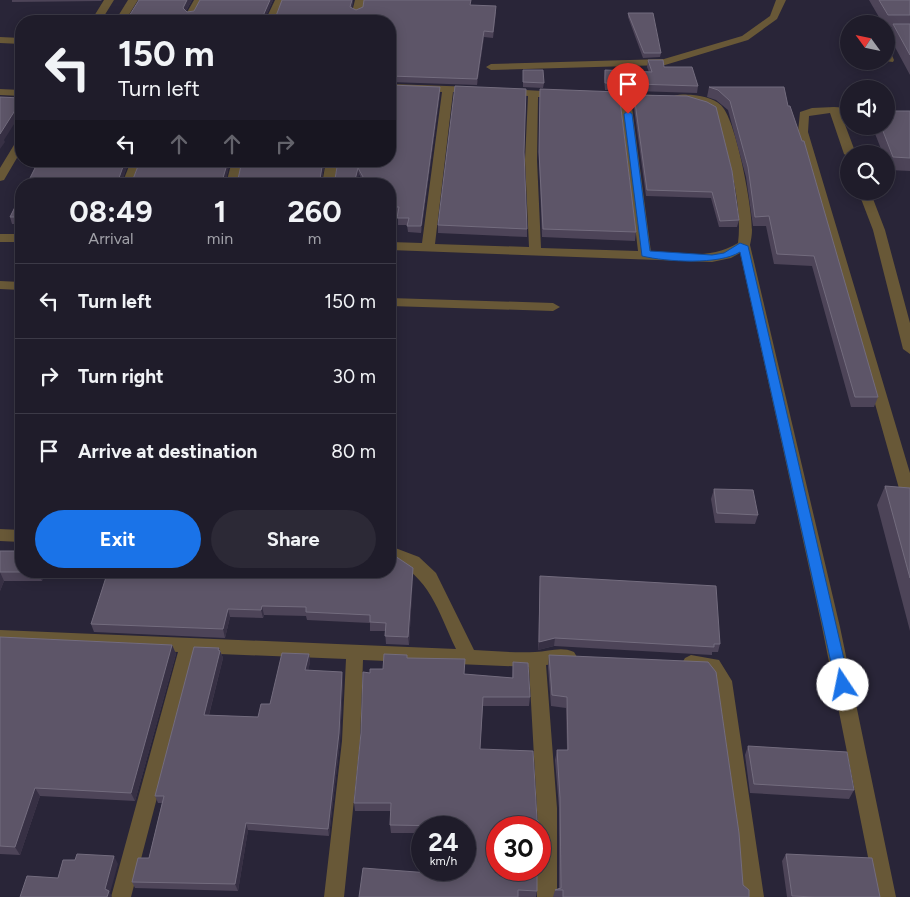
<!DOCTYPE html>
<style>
:root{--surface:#1f1c2a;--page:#2c2936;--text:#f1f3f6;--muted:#a1a1a8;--line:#3c3a47;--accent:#1a73e8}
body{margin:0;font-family:Figtree,sans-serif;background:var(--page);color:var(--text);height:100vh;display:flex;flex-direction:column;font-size:19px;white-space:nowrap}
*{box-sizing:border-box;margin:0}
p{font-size:16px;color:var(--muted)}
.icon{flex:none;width:28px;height:28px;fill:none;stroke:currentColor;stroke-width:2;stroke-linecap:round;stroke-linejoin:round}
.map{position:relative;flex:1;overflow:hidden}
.sheet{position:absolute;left:15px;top:178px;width:381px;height:400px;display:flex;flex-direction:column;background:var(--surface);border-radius:20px;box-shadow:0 2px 12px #0003,0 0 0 1px var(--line)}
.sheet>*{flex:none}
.top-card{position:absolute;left:15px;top:15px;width:381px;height:152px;border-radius:20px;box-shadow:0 2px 12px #0003,0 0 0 1px var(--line);background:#1f1c2a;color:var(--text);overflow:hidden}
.needle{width:32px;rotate:303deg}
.buttons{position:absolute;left:840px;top:15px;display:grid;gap:10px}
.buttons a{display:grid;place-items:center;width:55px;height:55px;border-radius:50%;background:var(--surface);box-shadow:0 2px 12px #0003,0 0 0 1px var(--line);font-size:25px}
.speed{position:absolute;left:411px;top:816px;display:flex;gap:10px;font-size:25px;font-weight:700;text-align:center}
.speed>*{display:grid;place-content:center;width:65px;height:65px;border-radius:50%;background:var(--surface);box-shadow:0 2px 12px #0003,0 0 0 1px var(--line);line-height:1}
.speed small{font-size:12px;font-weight:400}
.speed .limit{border:8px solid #d22;background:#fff;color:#111}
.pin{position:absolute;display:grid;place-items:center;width:42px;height:42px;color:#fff;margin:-51px -21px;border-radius:50% 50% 50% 0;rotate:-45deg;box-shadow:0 0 5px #0007}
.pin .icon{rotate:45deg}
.me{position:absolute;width:55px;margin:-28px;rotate:349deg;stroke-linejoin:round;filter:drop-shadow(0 0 4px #0008)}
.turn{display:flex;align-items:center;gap:18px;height:105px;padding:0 20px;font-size:22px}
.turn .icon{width:65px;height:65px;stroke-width:2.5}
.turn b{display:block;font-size:35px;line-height:42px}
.lanes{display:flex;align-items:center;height:48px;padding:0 20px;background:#0003;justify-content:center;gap:25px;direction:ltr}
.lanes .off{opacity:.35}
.eta{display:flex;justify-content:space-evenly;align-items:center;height:85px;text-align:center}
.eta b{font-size:30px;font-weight:700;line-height:35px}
.cta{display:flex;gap:10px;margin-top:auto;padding:10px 20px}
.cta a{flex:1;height:58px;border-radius:30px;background:var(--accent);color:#fff;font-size:20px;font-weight:700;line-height:58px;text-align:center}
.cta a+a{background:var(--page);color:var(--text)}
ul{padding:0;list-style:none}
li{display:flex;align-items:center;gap:15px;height:75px;padding:0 20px;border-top:1px solid var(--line)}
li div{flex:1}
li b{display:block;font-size:19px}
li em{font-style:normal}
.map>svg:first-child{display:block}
</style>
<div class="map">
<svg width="910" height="897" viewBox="0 0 910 897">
<rect width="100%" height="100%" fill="#292538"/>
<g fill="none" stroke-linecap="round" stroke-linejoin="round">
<path fill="#685837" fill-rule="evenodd" d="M 776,0 L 786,0 L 777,19 L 748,40 L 665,65 L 491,70 L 486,67 L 491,64 L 664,59 L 742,36 L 770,16 Z
M 886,28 L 910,28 L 910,34 L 886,34 Z
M 0,37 L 21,38 L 21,44 L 0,43 Z
M 886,50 L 890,51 L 894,60 L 893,62 L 885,61 Z
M 834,107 L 849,108 L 849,114 L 841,114 L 856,154 L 849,154 L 849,157 L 844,154 L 830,113 L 809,116 L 808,132 L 910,473 L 910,505 L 904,503 L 902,499 L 798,132 L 800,112 L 812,108 Z
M 858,191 L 870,191 L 885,230 L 910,323 L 910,354 L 903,349 L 873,230 Z"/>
<path fill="#685837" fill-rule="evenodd" d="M 104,0 L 114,0 L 101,21 L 91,21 Z
M 128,0 L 138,0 L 125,21 L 115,21 Z
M 194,0 L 204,0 L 194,16 L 188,16 L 186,14 Z
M 275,0 L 285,0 L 275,21 L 265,21 Z
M 355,0 L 365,0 L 362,12 L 357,15 L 352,12 Z
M 390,84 L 475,87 L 480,90 L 475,93 L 453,92 L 435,244 L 529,247 L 525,160 L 528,96 L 502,94 L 501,92 L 506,89 L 560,92 L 565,95 L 560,98 L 538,97 L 537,160 L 541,248 L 638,251 L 620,100 L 597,98 L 597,94 L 601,93 L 653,95 L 658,98 L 653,101 L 631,100 L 651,252 C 682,253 710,260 738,243 C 743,205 728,153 717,116 C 706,94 683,109 671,98 C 676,93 686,95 693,95 C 703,96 718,99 724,109 C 737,128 752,205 752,230 C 752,235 751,240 750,245 L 840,627 L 896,897 L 876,897 L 822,627 L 740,253 L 731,258 L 712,262 L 390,250 L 390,242 L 422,243 L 442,92 L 390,90 Z
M 0,89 L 21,90 L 21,96 L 0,95 Z
M 21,139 L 21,151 L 4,180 L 0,181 L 0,168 L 17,140 Z
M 131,161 L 143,161 L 134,184 L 122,184 Z
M 232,161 L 244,161 L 238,184 L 226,184 Z
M 326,161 L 338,161 L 334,184 L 322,184 Z
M 0,234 L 21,234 L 21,242 L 0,242 Z
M 0,281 L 21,282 L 21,290 L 0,289 Z
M 390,298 L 553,303 L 560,307 L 553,311 L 390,306 Z
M 0,529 L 21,530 L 21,542 L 0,541 Z
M 390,546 L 419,557 L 436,573 L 474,650 C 494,651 515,653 535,652 C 549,652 560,646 574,652 L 577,657 L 574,662 L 546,665 L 557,808 L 557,897 L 537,897 L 537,870 L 540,870 L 540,828 L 538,828 L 529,667 L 363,660 L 360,741 L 344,897 L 324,897 L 342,741 L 346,659 L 195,653 L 131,897 L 111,897 L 178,652 L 0,644 L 0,630 L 456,649 C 438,611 430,577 390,559 Z
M 691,655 L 719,660 L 732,681 L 764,897 L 744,897 L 714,683 L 708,672 L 685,668 L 682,663 L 685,658 Z"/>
</g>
<path fill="#4d4458" d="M 12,0 L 102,0 L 101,1 L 12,2 Z
M 139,0 L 192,0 L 186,11 L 187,12 L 194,11 L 200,0 L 273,0 L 266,16 L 276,16 L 353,0 L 352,8 L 356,10 L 471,5 L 496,12 L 493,38 L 484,37 L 477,85 L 390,82 L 390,21 L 126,21 Z
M 869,0 L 910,0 L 910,75 L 889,36 L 892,27 L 886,27 L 886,24 L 883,24 Z
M 628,13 L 661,53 L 660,57 L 643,58 L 628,17 Z
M 648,60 L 664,67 L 698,86 L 697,93 L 605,90 L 604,78 L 605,70 L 649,72 L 647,67 Z
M 523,70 L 544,83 L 543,88 L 523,87 Z
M 440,87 L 440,94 L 421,233 L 408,232 L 407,225 L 398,225 L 398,214 L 390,214 L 390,184 L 364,184 L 359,174 L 356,184 L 27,184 L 54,167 L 58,161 L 129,161 L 123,178 L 133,179 L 140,161 L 230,161 L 226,179 L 238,179 L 242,161 L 325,161 L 322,179 L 335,179 Z
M 709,87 L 788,106 L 878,397 L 874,407 L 851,407 L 812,266 L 774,264 L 766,226 L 753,226 L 746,177 L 728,110 L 716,100 L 707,97 Z
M 634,95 L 739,220 L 737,227 L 719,227 L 711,198 L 646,196 L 633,101 Z
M 540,97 L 636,232 L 635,241 L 542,237 L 539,160 Z
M 910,111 L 910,171 L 889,170 L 886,163 L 886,154 L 883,154 L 872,126 L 886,126 Z
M 524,152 L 527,229 L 527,237 L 438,233 L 438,225 Z
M 21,195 L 21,224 L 12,224 L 10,217 Z
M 885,486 L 910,488 L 910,631 L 877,505 Z
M 714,489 L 758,515 L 755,524 L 715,523 L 711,499 Z
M 0,551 L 45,571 L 42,581 L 4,581 L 0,591 Z
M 413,568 L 413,576 L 409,645 L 386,644 L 385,631 L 370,631 L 370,623 L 307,620 L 306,616 L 264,615 L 263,618 L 230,617 L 225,638 L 94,632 L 91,624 Z
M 540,576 L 720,644 L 718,652 L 712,652 L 712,655 L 554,646 L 538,650 Z
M 0,637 L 172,645 L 176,654 L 135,801 L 40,796 L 20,855 L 0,854 Z
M 219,648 L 223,658 L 209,715 L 258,717 L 270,704 L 309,654 L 310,662 L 308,670 L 343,680 L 340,741 L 329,836 L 248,830 L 238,891 L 135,888 L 132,882 L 149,858 L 162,803 L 158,803 L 155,796 Z
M 549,655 L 743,885 L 749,897 L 553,897 L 555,890 L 559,888 L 559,808 L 555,760 L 557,750 L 567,750 L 566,708 L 551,706 L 548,667 Z
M 407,658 L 464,674 L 512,678 L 513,662 L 530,697 L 529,706 L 483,706 L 480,749 L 537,891 L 536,897 L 359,897 L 443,874 L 465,828 L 422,828 L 422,833 L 391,833 L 390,825 L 391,811 L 355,811 L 354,803 L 370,673 L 383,669 Z
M 748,746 L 854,790 L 849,799 L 750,793 L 745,755 Z
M 786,854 L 880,897 L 787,897 L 782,861 Z"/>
<path fill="#373044" d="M 187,0 L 192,0 L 184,14 L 183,8 Z
M 270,0 L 273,0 L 264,21 L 263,16 Z
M 352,0 L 353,0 L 350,13 L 350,7 Z
M 484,31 L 484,37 L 477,85 L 477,79 Z
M 440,87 L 440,94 L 421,233 L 421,226 Z
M 21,101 L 21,113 L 4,140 L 5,142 L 0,149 L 0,134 Z
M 125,161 L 129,161 L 121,184 L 119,178 Z
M 228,161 L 230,161 L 225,184 L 223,178 Z
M 323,161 L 325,161 L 321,184 L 320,179 Z
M 358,168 L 359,174 L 356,184 L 354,184 Z
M 413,568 L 413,576 L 409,645 L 408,637 Z
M 38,571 L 45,571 L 42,581 L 38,572 Z
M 0,572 L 4,581 L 0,591 Z
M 262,606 L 264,615 L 263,618 L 261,610 Z
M 228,609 L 230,617 L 225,638 L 223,629 Z
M 555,638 L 554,646 L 538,650 L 539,642 Z
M 172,645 L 176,654 L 135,801 L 131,793 Z
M 219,648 L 220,653 L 220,651 L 223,658 L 207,722 L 204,715 Z
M 309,654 L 310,662 L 307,678 L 305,670 Z
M 342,672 L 343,680 L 340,741 L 329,836 L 328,829 Z
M 35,788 L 40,796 L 20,855 L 15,847 Z
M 246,823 L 248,830 L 238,891 L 235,884 Z
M 114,856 L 118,864 L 110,893 L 112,897 L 107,897 L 105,889 Z"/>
<path fill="#5d5568" stroke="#736c7e" d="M 139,0 L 187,0 L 183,8 L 187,12 L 194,11 L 200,0 L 270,0 L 263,16 L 276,16 L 282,0 L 352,0 L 350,7 L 356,10 L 363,7 L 364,0 L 471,0 L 470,5 L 496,6 L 493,32 L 484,31 L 477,79 L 390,76 L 390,21 L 126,21 Z
M 879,0 L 910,0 L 910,15 L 888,15 Z
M 628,13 L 653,13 L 661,53 L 644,53 Z
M 893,24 L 910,24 L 910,55 Z
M 648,60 L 663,60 L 664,67 L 692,67 L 698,86 L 605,83 L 605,70 L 652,72 Z
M 523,70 L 543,70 L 544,83 L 523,82 Z
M 390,85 L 440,87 L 421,226 L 407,226 L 409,218 L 397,218 L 399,207 L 390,207 L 390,184 L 367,184 L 358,168 L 354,184 L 27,184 L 36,166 L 54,167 L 58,161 L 125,161 L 119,178 L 133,179 L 140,161 L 228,161 L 223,178 L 238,179 L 242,161 L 323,161 L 320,179 L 335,179 L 338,161 L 390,161 Z
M 455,86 L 526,89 L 524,152 L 527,229 L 438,225 Z
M 709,87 L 784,87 L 788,106 L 790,106 L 802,141 L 804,141 L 878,397 L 855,397 L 814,256 L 777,254 L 769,216 L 755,217 L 748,167 L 730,101 L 718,90 Z
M 540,89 L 619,92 L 636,232 L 543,229 L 539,152 Z
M 634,95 L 687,96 L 707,102 L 716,107 L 732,171 L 739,220 L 720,221 L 712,192 L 647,190 Z
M 0,97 L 21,98 L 21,101 L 0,134 Z
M 886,111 L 910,111 L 910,158 L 893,157 L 881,126 L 886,126 Z
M 21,195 L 21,217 L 10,217 Z
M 885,486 L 910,488 L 910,578 Z
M 714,489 L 753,490 L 758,515 L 717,513 Z
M 0,551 L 21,551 L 21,571 L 38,572 L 0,572 Z
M 390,555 L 395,556 L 413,568 L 408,637 L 385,636 L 386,623 L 370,622 L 370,615 L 306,612 L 306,607 L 262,606 L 261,610 L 228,609 L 223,629 L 91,624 L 108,571 L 390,571 Z
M 540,576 L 716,586 L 720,644 L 714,644 L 714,647 L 555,638 L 539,642 Z
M 0,637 L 172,645 L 131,793 L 35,788 L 15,847 L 0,846 Z
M 194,647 L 219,648 L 218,650 L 220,651 L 204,715 L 258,717 L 261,704 L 270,704 L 282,653 L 309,654 L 305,670 L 342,672 L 339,733 L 328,829 L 246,823 L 235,884 L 132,882 L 138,858 L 149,858 L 164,796 L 155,796 Z
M 384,654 L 407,655 L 407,658 L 465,659 L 464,674 L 513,678 L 513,662 L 528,663 L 530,697 L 483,697 L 480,749 L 533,751 L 537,820 L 539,822 L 539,828 L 498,828 L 498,870 L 537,870 L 537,891 L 518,890 L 518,897 L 359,897 L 363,868 L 443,874 L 443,870 L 465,870 L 465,828 L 446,828 L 446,826 L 390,825 L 391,803 L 354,803 L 361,733 L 363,672 L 370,673 L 370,669 L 383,669 Z
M 549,655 L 708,662 L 716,672 L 739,833 L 743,885 L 749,890 L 749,897 L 563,897 L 563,890 L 555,890 L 561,888 L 560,798 L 557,750 L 568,750 L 567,697 L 552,695 Z
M 748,746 L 847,752 L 854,790 L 754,784 Z
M 77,854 L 114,856 L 105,889 L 109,891 L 107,897 L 20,897 L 27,876 L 58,878 L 63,860 L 75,860 Z
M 786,854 L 872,858 L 880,897 L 815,897 L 792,896 Z"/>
<path fill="#1a73e8" stroke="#114b97" d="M 628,111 L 632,114 L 650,251 L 712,255 L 724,253 L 740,243 L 748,246 L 850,685 L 848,689 L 843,691 L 838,689 L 836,685 L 740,252 C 719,265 667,262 642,256 L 624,114 Z"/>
</svg>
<div class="buttons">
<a><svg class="needle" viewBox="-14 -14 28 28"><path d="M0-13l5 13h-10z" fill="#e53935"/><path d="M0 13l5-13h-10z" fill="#a1a1a8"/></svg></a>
<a><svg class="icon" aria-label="sound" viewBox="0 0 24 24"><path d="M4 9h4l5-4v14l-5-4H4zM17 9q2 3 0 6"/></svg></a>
<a><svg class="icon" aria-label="search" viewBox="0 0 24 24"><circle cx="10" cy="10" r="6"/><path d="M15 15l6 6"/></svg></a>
</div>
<div class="speed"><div>24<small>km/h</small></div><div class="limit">30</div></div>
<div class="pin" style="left:628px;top:114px;background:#d93025"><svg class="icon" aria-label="arrive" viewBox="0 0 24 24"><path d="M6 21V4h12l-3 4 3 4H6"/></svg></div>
<svg class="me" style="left:843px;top:685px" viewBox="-20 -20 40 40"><circle r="19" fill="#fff"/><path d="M0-13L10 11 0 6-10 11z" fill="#1a73e8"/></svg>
<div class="top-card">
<div class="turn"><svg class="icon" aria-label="left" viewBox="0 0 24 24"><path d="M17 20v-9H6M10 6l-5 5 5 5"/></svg><div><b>150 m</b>Turn left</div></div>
<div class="lanes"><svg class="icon" aria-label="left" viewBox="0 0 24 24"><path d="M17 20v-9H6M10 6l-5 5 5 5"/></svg><svg class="icon off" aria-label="ahead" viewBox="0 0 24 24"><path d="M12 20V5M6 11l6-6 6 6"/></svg><svg class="icon off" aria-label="ahead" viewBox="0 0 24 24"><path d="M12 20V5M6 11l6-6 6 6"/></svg><svg class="icon off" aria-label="right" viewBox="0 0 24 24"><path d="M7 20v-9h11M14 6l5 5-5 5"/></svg></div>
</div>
<section class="sheet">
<div class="eta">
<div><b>08:49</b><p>Arrival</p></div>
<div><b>1</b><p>min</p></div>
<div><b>260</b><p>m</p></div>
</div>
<ul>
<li><svg class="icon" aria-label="left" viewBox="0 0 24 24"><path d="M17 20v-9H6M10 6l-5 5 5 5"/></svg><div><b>Turn left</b></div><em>150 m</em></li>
<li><svg class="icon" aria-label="right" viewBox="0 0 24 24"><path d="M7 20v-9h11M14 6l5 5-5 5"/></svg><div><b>Turn right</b></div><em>30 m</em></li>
<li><svg class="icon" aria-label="arrive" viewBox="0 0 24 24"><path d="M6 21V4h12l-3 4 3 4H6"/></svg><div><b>Arrive at destination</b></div><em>80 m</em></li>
</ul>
<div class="cta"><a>Exit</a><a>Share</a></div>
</section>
</div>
